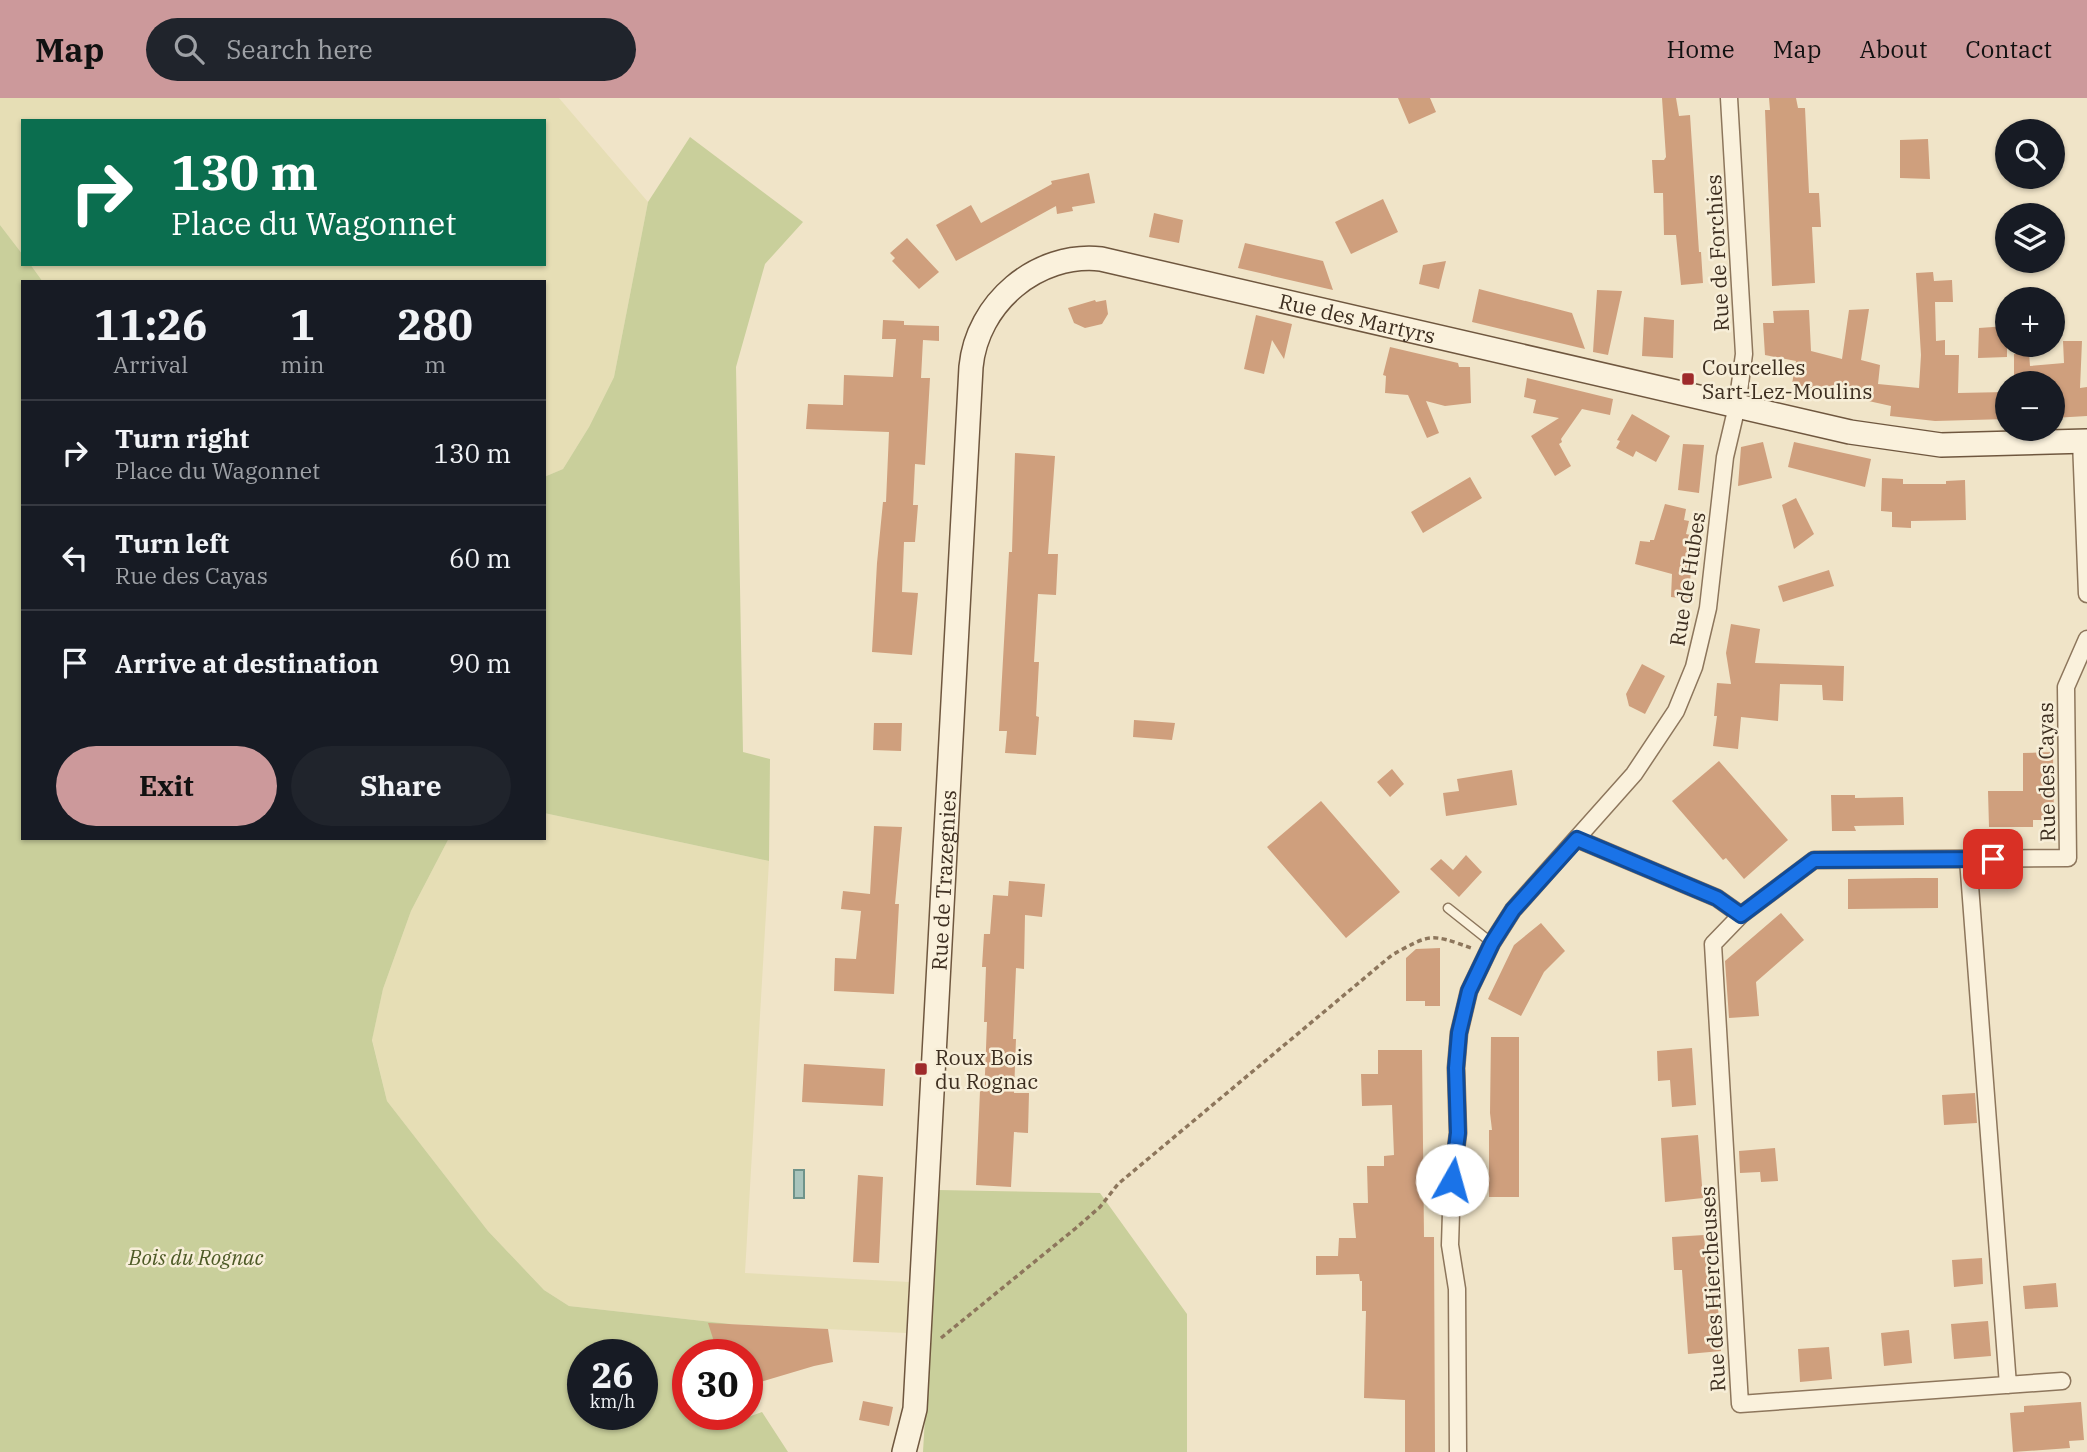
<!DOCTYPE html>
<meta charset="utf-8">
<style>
:root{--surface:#171b24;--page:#20242c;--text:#f1f3f6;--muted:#9ea1a6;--line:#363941;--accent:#cc999b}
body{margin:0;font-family:"IBM Plex Serif",serif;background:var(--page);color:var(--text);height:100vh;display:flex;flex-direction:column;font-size:26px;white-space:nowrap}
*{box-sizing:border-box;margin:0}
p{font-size:23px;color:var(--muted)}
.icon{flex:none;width:38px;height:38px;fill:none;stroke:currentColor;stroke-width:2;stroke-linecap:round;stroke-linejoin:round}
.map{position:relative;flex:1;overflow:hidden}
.drawer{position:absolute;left:21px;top:182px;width:525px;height:560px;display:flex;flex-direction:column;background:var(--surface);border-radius:0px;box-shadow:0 2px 5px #0004}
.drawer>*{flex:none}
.banner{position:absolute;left:21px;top:21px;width:525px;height:147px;border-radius:0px;box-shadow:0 2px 5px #0004;background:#0b6e4f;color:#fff;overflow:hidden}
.tools{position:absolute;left:1995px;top:21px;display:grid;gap:14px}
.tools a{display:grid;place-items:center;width:70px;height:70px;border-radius:50%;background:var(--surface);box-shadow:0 2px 5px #0004;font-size:35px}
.speed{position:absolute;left:567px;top:1241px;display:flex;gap:14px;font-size:35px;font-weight:700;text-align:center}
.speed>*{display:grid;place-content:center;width:91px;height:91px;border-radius:50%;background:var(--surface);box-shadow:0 2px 5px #0004;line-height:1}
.speed small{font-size:18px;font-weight:400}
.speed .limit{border:10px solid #d22;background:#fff;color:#111}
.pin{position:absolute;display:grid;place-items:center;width:60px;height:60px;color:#fff;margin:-30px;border-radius:14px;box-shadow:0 4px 10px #0006}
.me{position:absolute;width:77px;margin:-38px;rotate:7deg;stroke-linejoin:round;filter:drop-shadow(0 0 5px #0008)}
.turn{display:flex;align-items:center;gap:24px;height:147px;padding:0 35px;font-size:32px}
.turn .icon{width:91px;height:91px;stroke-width:2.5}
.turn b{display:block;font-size:49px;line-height:60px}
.eta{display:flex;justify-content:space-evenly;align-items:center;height:119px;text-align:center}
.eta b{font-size:42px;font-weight:700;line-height:49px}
.cta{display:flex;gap:14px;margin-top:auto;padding:14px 35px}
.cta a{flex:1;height:80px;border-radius:42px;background:var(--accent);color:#111;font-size:28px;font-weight:700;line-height:80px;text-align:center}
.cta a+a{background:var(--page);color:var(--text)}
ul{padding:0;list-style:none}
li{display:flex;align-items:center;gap:21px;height:105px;padding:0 35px;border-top:2px solid var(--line)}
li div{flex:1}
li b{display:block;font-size:26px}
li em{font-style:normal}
header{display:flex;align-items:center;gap:42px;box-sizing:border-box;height:98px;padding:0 35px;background:var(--accent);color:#111}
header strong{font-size:33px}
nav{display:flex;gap:38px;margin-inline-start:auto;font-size:24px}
.search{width:490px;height:63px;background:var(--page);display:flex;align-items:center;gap:18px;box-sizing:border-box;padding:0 24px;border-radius:38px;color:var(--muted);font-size:26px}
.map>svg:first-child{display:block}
</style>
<header>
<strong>Map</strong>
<div class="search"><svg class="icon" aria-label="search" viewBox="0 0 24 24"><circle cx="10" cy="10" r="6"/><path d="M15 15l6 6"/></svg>Search here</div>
<nav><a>Home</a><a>Map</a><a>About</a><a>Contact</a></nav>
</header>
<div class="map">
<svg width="2087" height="1354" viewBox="0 0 2087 1354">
<rect width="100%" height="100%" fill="#f0e4c8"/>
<path fill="#e6deb5" d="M 0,0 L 559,0 L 648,104 L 614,279 L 589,329 L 563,371 L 544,379 L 544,184 L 43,184 L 30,166 L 544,166 L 544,23 L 23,23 L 23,157 L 0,127 Z
M 544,715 L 769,763 L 745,1175 L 909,1184 L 906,1235 L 730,1226 L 569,1208 L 544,1192 L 488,1133 L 387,1003 L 372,941 L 383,891 L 411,813 L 449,740 L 544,740 Z"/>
<path fill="#c9cf9b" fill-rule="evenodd" d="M 690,39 L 803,124 L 765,166 L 736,269 L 743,654 L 770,661 L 769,763 L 544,715 L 544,379 L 563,371 L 589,329 L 614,279 L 648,104 Z
M 0,127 L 23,157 L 23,166 L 30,166 L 43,184 L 23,184 L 23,740 L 449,740 L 411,813 L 383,891 L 372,942 L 387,1003 L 488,1133 L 544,1192 L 569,1208 L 730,1226 L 740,1254 L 730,1256 L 688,1256 L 688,1316 L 713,1316 L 718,1330 L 762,1314 L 788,1354 L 0,1354 ZM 583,1256 L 642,1256 L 642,1316 L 583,1316 Z
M 938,1092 L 1100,1095 L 1187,1216 L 1187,1354 L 923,1354 Z"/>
<path fill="#a9c4bc" stroke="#6f938a" stroke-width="2" d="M 794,1072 L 804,1072 L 804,1100 L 794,1100 Z"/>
<path fill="#cf9f7d" d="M 1398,0 L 1430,0 L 1436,14 L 1409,26 Z
M 1662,0 L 1676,0 L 1679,18 L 1690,17 L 1699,154 L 1701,154 L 1703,185 L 1681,187 L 1676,137 L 1664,137 L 1663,95 L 1654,95 L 1652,62 L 1664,62 L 1666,59 Z
M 1769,0 L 1796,0 L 1798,10 L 1805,10 L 1809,95 L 1819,95 L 1821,129 L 1812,129 L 1815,185 L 1772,188 L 1765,12 L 1770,12 Z
M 1928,41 L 1930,81 L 1900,80 L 1900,42 Z
M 1089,75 L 1095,105 L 1072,109 L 1073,113 L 1057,116 L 1056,108 L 956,163 L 936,127 L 971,107 L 981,125 L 1052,86 L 1051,83 Z
M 1383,101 L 1398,134 L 1351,156 L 1335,124 Z
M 1154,115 L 1183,122 L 1179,145 L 1149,139 Z
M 907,140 L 939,174 L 919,191 L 892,163 L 895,160 L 890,155 Z
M 1245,145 L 1323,163 L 1333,192 L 1238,170 Z
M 1446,163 L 1439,191 L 1419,186 L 1423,167 Z
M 1933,174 L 1934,183 L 1952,182 L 1953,204 L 1935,204 L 1936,243 L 1945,242 L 1945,257 L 1959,257 L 1958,295 L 2007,294 L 2007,321 L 1935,323 L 1890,318 L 1891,308 L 1792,286 L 1796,263 L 1765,257 L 1763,225 L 1774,225 L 1773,213 L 1809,212 L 1811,253 L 1842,261 L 1849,212 L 1869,211 L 1861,262 L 1880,267 L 1878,286 L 1919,290 L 1921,257 L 1916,175 Z
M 1479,191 L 1572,215 L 1585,251 L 1472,224 Z
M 1597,192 L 1622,193 L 1608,257 L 1593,254 Z
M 1095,202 L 1096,204 L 1106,202 L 1108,216 L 1102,226 L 1085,230 L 1074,225 L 1068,210 Z
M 1256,217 L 1292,226 L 1284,261 L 1272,242 L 1264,276 L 1244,271 Z
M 1644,219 L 1674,222 L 1673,260 L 1642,258 Z
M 883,222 L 904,223 L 904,227 L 939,228 L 939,243 L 923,242 L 921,280 L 930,280 L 925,367 L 915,366 L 913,407 L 918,407 L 915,444 L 904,444 L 902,494 L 918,495 L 912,557 L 872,554 L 877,465 L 883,404 L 886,404 L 889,334 L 806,331 L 808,306 L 843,307 L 844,277 L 893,279 L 896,241 L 882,241 Z
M 2007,228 L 2007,259 L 1978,260 L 1979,230 Z
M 2063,243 L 2082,243 L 2080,290 L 2087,289 L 2087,318 L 2053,320 L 2053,285 L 2014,285 L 2014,256 L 2029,255 L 2030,268 L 2064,265 Z
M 1390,249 L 1458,265 L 1459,269 L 1470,269 L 1471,305 L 1445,308 L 1426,303 L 1439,335 L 1427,340 L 1408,297 L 1385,295 L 1386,278 L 1383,277 Z
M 1527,280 L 1613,301 L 1610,317 L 1582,311 L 1561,341 L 1562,344 L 1559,346 L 1571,368 L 1555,378 L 1531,338 L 1559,320 L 1533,315 L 1536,302 L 1524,299 Z
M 1632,316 L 1670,338 L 1656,364 L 1636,353 L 1633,359 L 1616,350 L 1620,343 L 1617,342 Z
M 1763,344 L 1772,380 L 1738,388 L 1741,349 Z
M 1794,344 L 1871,361 L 1865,389 L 1788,369 Z
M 1683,346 L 1704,347 L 1699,395 L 1678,392 Z
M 1015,355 L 1055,358 L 1048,456 L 1058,456 L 1056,497 L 1038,496 L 1034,564 L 1039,564 L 1036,618 L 1039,619 L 1036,657 L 1005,655 L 1007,633 L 999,633 L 1009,454 L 1012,454 Z
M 1470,379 L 1482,400 L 1423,435 L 1411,414 Z
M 1882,380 L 1903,381 L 1903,386 L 1946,386 L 1946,383 L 1965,382 L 1966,422 L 1911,423 L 1911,430 L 1892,429 L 1892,414 L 1881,413 Z
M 1796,400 L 1814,436 L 1794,451 L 1782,407 Z
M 1665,406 L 1686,411 L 1684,422 L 1689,423 L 1686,436 L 1695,438 L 1688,501 L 1671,499 L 1672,476 L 1635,466 L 1640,443 L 1650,444 L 1650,442 L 1654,442 Z
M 1829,472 L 1834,488 L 1783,504 L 1778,488 Z
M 1731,526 L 1760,531 L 1755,565 L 1844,568 L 1843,603 L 1823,602 L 1822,587 L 1780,586 L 1778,623 L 1741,619 L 1738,651 L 1713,648 L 1717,618 L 1714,618 L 1717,585 L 1731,586 L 1726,555 Z
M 1642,566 L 1665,578 L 1645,616 L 1629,608 L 1626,596 Z
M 1134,622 L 1175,625 L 1172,642 L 1133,639 Z
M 874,625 L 902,625 L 901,653 L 873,652 Z
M 2053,654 L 2054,722 L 2033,722 L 2033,729 L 1989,729 L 1988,693 L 2023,693 L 2023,655 Z
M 1719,663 L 1788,742 L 1744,781 L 1726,760 L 1723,762 L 1672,703 Z
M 1392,671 L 1404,686 L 1390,699 L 1377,684 Z
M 1512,672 L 1517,707 L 1446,718 L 1443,695 L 1459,693 L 1457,681 Z
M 1831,697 L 1855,697 L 1855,700 L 1903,699 L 1904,727 L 1854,728 L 1856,733 L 1832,733 Z
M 1321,703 L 1400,794 L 1346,840 L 1267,749 Z
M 874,728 L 902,729 L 895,806 L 899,806 L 894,896 L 834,893 L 835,860 L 856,861 L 861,813 L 841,811 L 843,793 L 870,796 Z
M 1466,757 L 1482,774 L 1459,799 L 1430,771 L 1441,761 L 1453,772 Z
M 1916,780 L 1938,780 L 1938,810 L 1848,811 L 1848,781 Z
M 1009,783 L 1045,786 L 1042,819 L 1025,817 L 1024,871 L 1016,870 L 1013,941 L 1016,941 L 1014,995 L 1029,995 L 1028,1035 L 1014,1034 L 1011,1089 L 976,1087 L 980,993 L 983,993 L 985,976 L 987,924 L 984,924 L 986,869 L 982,869 L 984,836 L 990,836 L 993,797 L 1008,798 Z
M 1781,815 L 1804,842 L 1756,884 L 1759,918 L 1729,920 L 1725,863 Z
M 1541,825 L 1565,853 L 1544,874 L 1521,918 L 1488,901 L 1514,847 Z
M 1440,850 L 1440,908 L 1425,908 L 1425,903 L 1406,903 L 1406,860 L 1416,851 Z
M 1491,939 L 1519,939 L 1519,1099 L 1489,1099 L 1489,1032 L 1492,1032 L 1490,1015 Z
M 1692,950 L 1696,1007 L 1672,1009 L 1670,982 L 1658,983 L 1657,953 Z
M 1378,952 L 1422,952 L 1424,1139 L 1434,1139 L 1435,1354 L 1405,1354 L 1405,1302 L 1364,1300 L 1366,1213 L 1362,1213 L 1362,1183 L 1360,1183 L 1359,1176 L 1316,1177 L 1316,1158 L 1338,1158 L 1339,1140 L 1356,1140 L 1353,1105 L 1368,1105 L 1367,1068 L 1384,1068 L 1384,1058 L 1394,1057 L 1392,1007 L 1362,1008 L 1361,976 L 1378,976 Z
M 804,966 L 885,971 L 883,1008 L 802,1004 Z
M 1975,995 L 1977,1025 L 1944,1027 L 1942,997 Z
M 1698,1037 L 1703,1100 L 1665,1104 L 1661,1040 Z
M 1775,1050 L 1778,1083 L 1761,1084 L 1760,1074 L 1740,1075 L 1739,1053 Z
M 858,1077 L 883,1079 L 879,1165 L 853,1164 Z
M 1704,1137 L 1709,1194 L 1717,1194 L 1721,1253 L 1688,1256 L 1682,1172 L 1674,1172 L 1672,1139 Z
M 1982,1160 L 1983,1186 L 1954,1189 L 1952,1162 Z
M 2056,1185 L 2058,1209 L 2025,1211 L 2023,1188 Z
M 1988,1223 L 1991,1258 L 1954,1261 L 1951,1226 Z
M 708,1225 L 828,1231 L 833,1264 L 814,1268 L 747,1288 L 747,1256 L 718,1256 Z
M 1909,1232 L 1912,1265 L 1884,1268 L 1881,1235 Z
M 1829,1249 L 1832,1281 L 1800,1284 L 1798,1251 Z
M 863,1303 L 893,1309 L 889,1328 L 859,1322 Z
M 2081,1304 L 2084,1342 L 2069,1343 L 2070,1350 L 2013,1354 L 2010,1315 L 2024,1314 L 2024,1308 Z"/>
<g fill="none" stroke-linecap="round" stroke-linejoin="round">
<g stroke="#8d765c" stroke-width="11">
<path id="service" d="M 1448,810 L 1492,845"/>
</g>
<g stroke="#8d765c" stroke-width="19">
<path id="minor" d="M 2081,343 L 2087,496
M 1577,741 L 1717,800 L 1741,817
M 1968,761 L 2008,1287
M 2062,1283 L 1740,1306 L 1713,846 L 1741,817 L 1814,762 L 2068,760 L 2066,589 L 2087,541
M 1458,1354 L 1457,1191 L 1450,1147 L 1452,1082 L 1458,1035 L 1456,970 L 1459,935 L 1469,893 L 1492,845 L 1513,812 L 1634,676 L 1676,613 L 1694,569 L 1708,510 L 1725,359 L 1737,308 L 1744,256 L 1729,0"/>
</g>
<g stroke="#6f573f" stroke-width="26">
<g id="secondary">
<path id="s1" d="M 904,1354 L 915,1311 L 971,269 C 977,205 1037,154 1101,161 L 1850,334 L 1941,347 L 2087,343"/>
</g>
</g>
<path stroke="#8d765c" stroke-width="3.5" stroke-dasharray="5 3.5" stroke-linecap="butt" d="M 941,1240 L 1076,1130 L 1100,1109 L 1118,1086 L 1392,857 C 1430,836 1430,835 1471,850"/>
<use href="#service" stroke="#faf1dc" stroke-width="8"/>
<use href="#minor" stroke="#faf1dc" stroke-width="16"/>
<use href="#secondary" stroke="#faf1dc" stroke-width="23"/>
</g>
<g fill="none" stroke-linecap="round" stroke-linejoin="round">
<g stroke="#114b97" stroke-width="18">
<path id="route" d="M 1452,1082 L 1458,1035 L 1456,970 L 1459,935 L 1469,893 L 1492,845 L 1513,812 L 1577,741 L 1717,800 L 1741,817 L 1814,762 L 1993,761"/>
</g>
<use href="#route" stroke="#1a73e8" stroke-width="12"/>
</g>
<g fill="#9e2a2b" stroke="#f7eed8" stroke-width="2.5">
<rect x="1681" y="274" width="14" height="14" rx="3.5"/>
<rect x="914" y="964" width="14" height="14" rx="3.5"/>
</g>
<g text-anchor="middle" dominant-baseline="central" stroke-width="5" stroke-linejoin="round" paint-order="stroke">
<g font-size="21" fill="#3d2e20" stroke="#f7eed8">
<text transform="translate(1717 155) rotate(-93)">Rue de Forchies</text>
<text stroke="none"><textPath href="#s1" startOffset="1538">Rue des Martyrs</textPath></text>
<text transform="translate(1687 481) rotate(-81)">Rue de Hubes</text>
<text transform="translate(2046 674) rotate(-91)">Rue des Cayas</text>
<text stroke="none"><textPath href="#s1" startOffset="574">Rue de Trazegnies</textPath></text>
<text transform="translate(1712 1191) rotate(-93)">Rue des Hiercheuses</text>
</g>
<g font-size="21" fill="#3d2e20" stroke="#f7eed8" text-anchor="start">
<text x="1702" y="269">Courcelles<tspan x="1702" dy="24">Sart-Lez-Moulins</tspan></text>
<text x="935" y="959">Roux Bois<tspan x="935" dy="24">du Rognac</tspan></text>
</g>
<g font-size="21" font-style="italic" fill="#4d5a26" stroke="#f7eed8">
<text x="196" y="1159">Bois du Rognac</text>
</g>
</g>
</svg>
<div class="tools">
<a><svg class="icon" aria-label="search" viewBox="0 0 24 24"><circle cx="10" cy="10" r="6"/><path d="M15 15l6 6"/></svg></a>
<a><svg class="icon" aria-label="layers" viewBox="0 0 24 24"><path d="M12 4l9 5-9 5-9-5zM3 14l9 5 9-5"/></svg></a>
<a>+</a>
<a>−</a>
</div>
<div class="speed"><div>26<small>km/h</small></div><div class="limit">30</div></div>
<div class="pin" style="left:1993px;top:761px;background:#d93025"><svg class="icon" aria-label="arrive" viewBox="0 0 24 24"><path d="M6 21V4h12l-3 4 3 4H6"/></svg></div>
<svg class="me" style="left:1452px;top:1082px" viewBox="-20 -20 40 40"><circle r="19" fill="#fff"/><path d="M0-13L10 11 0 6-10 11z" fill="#1a73e8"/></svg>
<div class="banner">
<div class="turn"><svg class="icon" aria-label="right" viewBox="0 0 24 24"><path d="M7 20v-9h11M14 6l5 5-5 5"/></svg><div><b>130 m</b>Place du Wagonnet</div></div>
</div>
<section class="drawer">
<div class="eta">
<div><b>11:26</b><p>Arrival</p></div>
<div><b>1</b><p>min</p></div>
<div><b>280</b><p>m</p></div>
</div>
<ul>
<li><svg class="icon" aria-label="right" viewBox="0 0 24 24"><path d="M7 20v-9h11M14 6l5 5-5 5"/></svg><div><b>Turn right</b><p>Place du Wagonnet</p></div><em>130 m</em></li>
<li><svg class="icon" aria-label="left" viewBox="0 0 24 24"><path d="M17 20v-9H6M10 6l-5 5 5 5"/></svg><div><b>Turn left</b><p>Rue des Cayas</p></div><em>60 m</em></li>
<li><svg class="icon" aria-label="arrive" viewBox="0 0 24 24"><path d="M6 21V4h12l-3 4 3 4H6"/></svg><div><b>Arrive at destination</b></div><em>90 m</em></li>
</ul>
<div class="cta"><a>Exit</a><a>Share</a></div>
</section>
</div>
